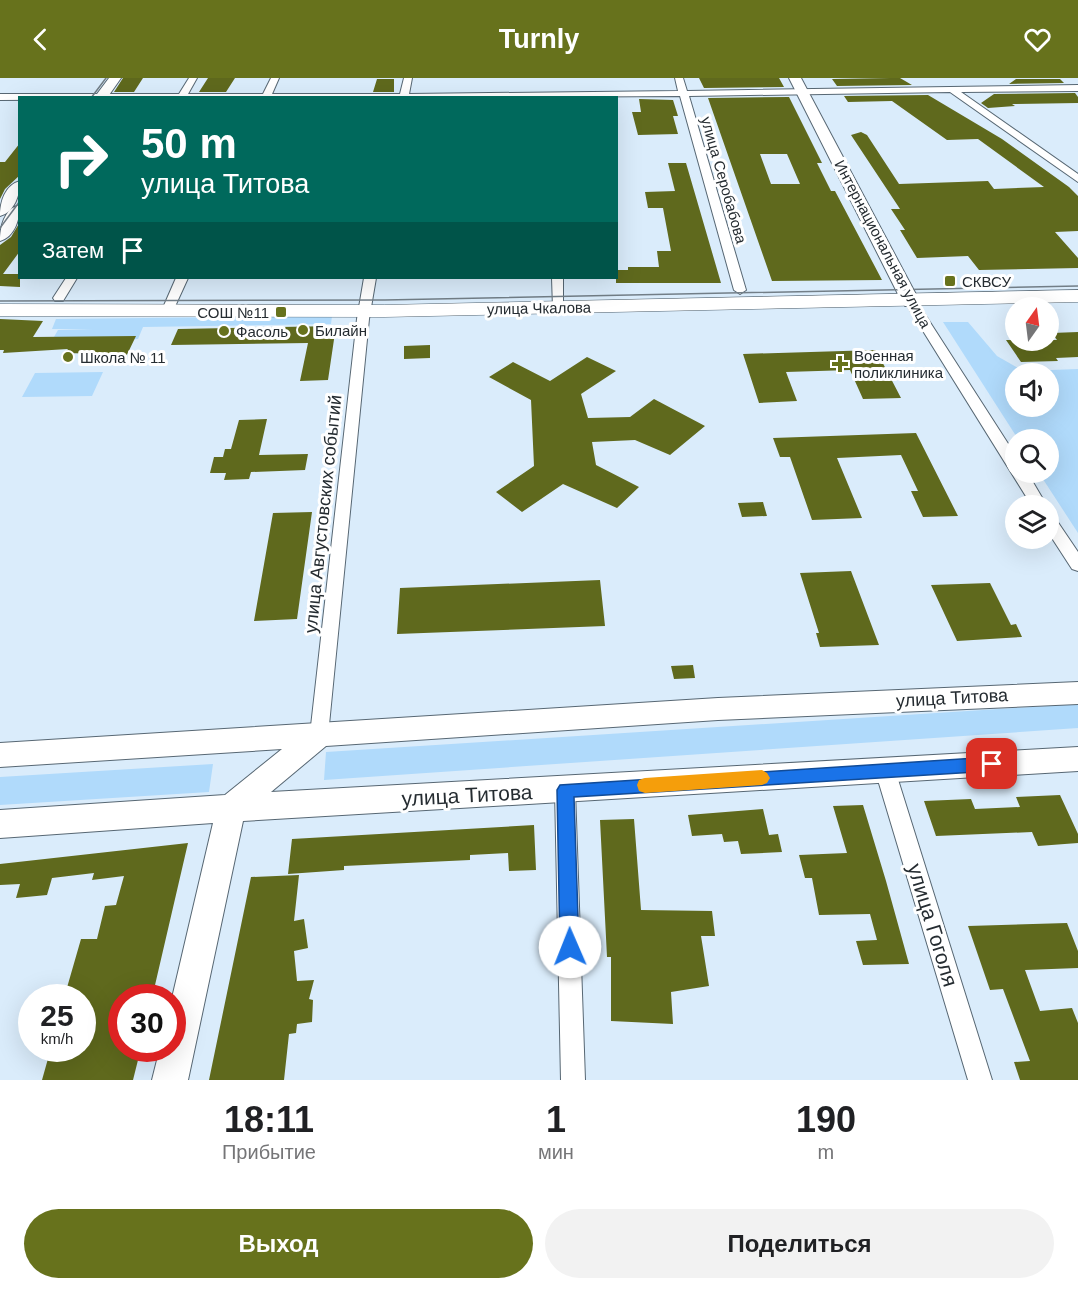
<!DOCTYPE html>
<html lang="ru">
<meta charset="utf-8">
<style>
:root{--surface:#fff;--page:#f2f2f2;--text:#202124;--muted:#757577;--accent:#67721c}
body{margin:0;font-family:Helvetica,sans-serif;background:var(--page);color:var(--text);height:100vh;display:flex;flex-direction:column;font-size:22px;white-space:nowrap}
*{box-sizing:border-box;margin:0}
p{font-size:20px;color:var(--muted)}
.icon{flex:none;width:33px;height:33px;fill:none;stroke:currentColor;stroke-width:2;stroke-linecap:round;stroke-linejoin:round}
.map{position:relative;height:1002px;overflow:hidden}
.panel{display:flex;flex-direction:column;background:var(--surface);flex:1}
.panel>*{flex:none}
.guide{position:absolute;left:18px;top:18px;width:600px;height:183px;border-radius:0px;box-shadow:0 6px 24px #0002;background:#00695c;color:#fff;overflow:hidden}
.needle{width:39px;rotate:14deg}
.controls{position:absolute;left:1005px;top:219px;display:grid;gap:12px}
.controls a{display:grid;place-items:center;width:54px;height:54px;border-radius:50%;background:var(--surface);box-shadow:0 6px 24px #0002;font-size:30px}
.speed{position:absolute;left:18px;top:906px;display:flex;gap:12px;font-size:30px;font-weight:700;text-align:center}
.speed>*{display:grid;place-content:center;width:78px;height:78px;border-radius:50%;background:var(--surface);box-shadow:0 6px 24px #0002;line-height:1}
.speed small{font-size:15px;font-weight:400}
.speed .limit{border:9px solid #d22;background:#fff;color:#111}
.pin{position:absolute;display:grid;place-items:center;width:51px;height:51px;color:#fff;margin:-26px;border-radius:12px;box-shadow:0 3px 9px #0006}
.me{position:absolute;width:66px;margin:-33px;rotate:359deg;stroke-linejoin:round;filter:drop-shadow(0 0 4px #0008)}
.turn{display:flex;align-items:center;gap:21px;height:126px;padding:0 24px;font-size:27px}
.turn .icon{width:78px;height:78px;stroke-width:2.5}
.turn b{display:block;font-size:42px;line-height:51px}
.then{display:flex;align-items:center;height:57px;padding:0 24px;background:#0003;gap:12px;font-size:22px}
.eta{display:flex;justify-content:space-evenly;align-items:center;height:102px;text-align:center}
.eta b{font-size:36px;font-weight:700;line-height:42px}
.button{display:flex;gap:12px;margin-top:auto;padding:12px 24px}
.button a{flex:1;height:69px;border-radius:36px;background:var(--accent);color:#fff;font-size:24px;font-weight:700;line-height:69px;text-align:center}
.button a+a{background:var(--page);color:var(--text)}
header{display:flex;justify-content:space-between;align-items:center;height:78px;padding:0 24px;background:var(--accent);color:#fff;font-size:27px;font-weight:700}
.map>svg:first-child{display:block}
</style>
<header><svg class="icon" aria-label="back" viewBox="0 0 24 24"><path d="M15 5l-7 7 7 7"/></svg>Turnly<svg class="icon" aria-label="heart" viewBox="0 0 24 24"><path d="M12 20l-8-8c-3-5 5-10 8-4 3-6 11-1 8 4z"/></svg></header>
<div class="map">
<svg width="1078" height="1002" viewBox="0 0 1078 1002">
<rect width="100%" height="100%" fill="#daecfb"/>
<path fill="#b0dafb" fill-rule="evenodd" d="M 332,238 L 331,246 L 143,249 L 138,261 L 51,264 L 58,252 L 93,251 L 52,251 L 56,241 Z
M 943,244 L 968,244 L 997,278 L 1023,293 L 1078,291 L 1078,455 L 1039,395 L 1048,394 L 1048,362 L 1018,361 ZM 1016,296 L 1048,296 L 1048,328 L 1016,328 Z
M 103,294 L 92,318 L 22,319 L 35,295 Z
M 1078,626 L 1078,650 L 324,702 L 326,674 Z
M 213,686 L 209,714 L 0,727 L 0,699 Z"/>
<path fill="#5f691d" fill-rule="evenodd" d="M 123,0 L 143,0 L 134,14 L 114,14 Z
M 208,0 L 235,0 L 226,14 L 199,14 Z
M 699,0 L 779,0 L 784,9 L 704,10 Z
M 890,0 L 900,0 L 912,7 L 837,8 L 832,1 Z
M 377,1 L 394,1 L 394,14 L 373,14 Z
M 1016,1 L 1060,1 L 1064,5 L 1009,6 Z
M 1075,15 L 1078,19 L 1078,25 L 1012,26 L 1015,28 L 988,30 L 981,25 L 994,16 Z
M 928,17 L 1002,61 L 1069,109 L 1078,118 L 1078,153 L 1055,154 L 1078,180 L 1078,190 L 979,192 L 968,178 L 917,180 L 900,152 L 905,152 L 891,131 L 900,131 L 851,57 L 861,54 L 867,57 L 899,106 L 988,103 L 994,111 L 1044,109 L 978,61 L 947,62 L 892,23 L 848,24 L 844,18 Z
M 789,19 L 822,85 L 817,85 L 831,113 L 835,113 L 882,202 L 772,203 L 708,20 ZM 760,76 L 787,76 L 800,106 L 771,106 Z
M 639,21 L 673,22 L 678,38 L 673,38 L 678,56 L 638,57 L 632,34 L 641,34 Z
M 20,65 L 20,97 L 5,111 L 0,121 L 0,84 L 5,84 Z
M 668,85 L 686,85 L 721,205 L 616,205 L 616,192 L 628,192 L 628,189 L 659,189 L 657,173 L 671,173 L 663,130 L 648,130 L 645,114 L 675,113 Z
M 20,144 L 20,173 L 3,196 L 20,196 L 20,209 L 0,208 L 0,167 L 11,159 Z
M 0,241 L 43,243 L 33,259 L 136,258 L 123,285 L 101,286 L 106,276 L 65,275 L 68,271 L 3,275 L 4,272 L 0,272 Z
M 336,248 L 328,302 L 300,303 L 308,265 L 171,267 L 178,251 Z
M 1078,254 L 1078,279 L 1056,280 L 1058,283 L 1021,284 L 1006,262 L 1057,262 L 1052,255 Z
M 430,267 L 430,280 L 404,281 L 404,268 Z
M 876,272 L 901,320 L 863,321 L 850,292 L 786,294 L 797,323 L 759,325 L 743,276 Z
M 587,279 L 616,293 L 581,316 L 588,340 L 630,339 L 654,321 L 705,348 L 670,377 L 635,362 L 592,364 L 596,387 L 639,409 L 617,430 L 563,406 L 522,434 L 496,414 L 534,388 L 531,322 L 489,299 L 513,284 L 550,303 Z
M 267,341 L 259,377 L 308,376 L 305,392 L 251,394 L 249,401 L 224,402 L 226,395 L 210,395 L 214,379 L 223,379 L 225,371 L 231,371 L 239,342 Z
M 916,355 L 958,438 L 923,439 L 911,413 L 918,413 L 901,377 L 837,380 L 862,440 L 812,442 L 790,379 L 780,379 L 773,360 Z
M 763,424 L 767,438 L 742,439 L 738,425 Z
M 312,434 L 297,541 L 254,543 L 273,435 Z
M 851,493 L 879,567 L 820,569 L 816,555 L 819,555 L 800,495 Z
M 600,502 L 605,548 L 397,556 L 400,510 Z
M 990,505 L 1011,547 L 1016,546 L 1022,559 L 957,563 L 931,507 Z
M 693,587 L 695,600 L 674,601 L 671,588 Z
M 1060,717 L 1078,756 L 1078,765 L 1038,768 L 1032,754 L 936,758 L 924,723 L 971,721 L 975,731 L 1020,729 L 1016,719 Z
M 863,727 L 886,803 L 909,886 L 863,887 L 856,863 L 877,862 L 870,836 L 819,837 L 812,800 L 805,800 L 799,777 L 847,775 L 833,728 Z
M 763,731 L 769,757 L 778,756 L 782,774 L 741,776 L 738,763 L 724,764 L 722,756 L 692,758 L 688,737 Z
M 634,741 L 641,832 L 712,833 L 715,858 L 701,858 L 709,908 L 671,914 L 673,946 L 611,943 L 611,879 L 607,879 L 600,742 Z
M 534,747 L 536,792 L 509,793 L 508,775 L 470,777 L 470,782 L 344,788 L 344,792 L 288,796 L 292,761 Z
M 188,765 L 152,920 L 122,920 L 122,970 L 141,970 L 133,1002 L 42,1002 L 51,970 L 82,970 L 82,920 L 64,920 L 81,861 L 97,861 L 105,828 L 116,827 L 124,798 L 92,802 L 94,795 L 52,800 L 47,817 L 16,820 L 20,806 L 0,807 L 0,786 Z
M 299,797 L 294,843 L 304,841 L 308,870 L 294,873 L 297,903 L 314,902 L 309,921 L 313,922 L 312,944 L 297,946 L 296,955 L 289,956 L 284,1002 L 209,1002 L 251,799 Z
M 1067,845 L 1078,873 L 1078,890 L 1025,892 L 1040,933 L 1072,930 L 1078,945 L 1078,1002 L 1020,1002 L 1014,984 L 1030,983 L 1003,911 L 990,912 L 968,848 Z"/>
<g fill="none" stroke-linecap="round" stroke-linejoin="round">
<g stroke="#576773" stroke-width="2">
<path id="street" d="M 189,0 L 197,0 L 188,16 L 263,16 L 271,0 L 279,0 L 272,16 L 400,16 L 404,0 L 412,0 L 409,16 L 678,13 L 675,0 L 683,0 L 687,13 L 1078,7 L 1078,13 L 961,14 L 1078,96 L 1078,104 L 950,14 L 689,18 L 746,212 L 740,216 L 734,212 L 680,18 L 0,22 L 0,16 L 179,16 Z
M 66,200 L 77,200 L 63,223 L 55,223 L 53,220 Z
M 176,200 L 188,200 L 172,235 L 164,235 L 162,232 Z
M 364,200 L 376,200 L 369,241 L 328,657 L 326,663 L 319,665 L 312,663 L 310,657 L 357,241 Z
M 552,200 L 563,200 L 563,233 L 555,233 L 553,230 Z
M 911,220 L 917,224 L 1016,378 L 1016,394 L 1027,394 L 1047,428 L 1032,428 L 905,224 Z
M 1048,436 L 1053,437 L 1078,474 L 1078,493 L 1072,491 L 1048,454 Z
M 885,683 L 892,686 L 895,692 L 992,1002 L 968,1002 L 875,692 L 878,686 Z
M 565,703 L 572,706 L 575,712 L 585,1002 L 561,1002 L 555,712 L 558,706 Z"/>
</g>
<g stroke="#576773" stroke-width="2">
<path id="secondary" d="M 109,0 L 121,0 L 107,20 L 94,20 Z
M 789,0 L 801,0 L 920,224 L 917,228 L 905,228 L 902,224 Z
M 20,103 C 20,116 15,134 0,138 C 0,124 5,107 20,103 Z
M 20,127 C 20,140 15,159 0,163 C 0,150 4,130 20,127 Z
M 1078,604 L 1078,626 L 718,642 L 326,668 L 271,714 L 1078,669 L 1078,693 L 243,743 L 188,1002 L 152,1002 L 160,970 L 172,970 L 172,920 L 213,745 L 0,760 L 0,732 L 225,717 L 282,671 L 0,689 L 0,665 L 718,620 Z"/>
</g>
<g stroke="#576773" stroke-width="1">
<path id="primary" d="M 1078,212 L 1078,224 L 384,239 L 0,238 L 0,226 L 384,227 Z"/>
</g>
<use href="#street" fill="#fff" fill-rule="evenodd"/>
<use href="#secondary" fill="#fff" fill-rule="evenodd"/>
<use href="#primary" fill="#fff" fill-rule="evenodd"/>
<path stroke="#727e87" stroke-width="1.5" d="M 91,20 L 106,0
M 0,150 L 20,123
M 0,223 L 385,222 L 1078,208"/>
</g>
<path fill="#1a73e8" stroke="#114b97" stroke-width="1.5" d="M 992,679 L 998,681 L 1000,686 L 998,691 L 992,693 L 574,719 L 579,869 L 576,875 L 570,878 L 563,875 L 560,869 L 557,712 L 560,707 Z"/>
<path fill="#f59e0b" d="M 762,692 L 767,695 L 770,700 L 767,705 L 762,707 L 645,715 L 639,713 L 637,707 L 639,702 L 645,700 Z"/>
<g fill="#67721c" stroke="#fff" stroke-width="2">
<rect x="944" y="197" width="12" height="12" rx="3"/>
<rect x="275" y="228" width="12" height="12" rx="3"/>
<circle cx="303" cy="252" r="6"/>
<circle cx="224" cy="253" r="6"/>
<circle cx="68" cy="279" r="6"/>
<path d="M837 277h6v6h6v6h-6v6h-6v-6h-6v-6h6z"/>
</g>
<g text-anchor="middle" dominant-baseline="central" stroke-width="6" stroke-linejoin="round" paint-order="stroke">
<g font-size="15" fill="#252c31" stroke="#fff">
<text transform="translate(724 102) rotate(74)">улица Серобабова</text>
<text transform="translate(883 166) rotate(62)">Интернациональная улица</text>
<text transform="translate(539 230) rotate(-1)">улица Чкалова</text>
</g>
<g font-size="15" fill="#252c31" stroke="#fff" text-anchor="start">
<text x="962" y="203">СКВСУ</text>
<text x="269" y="234" text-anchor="end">СОШ №11</text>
<text x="315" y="252">Билайн</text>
<text x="236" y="253">Фасоль</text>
<text x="854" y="277">Военная<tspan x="854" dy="17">поликлиника</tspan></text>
<text x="80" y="279">Школа № 11</text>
</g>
<g font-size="18" fill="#252c31" stroke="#fff">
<text transform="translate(323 436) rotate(-84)">улица Августовских событий</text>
<text transform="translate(952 620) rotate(-3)">улица Титова</text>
</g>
<g font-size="21" fill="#252c31" stroke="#fff">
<text transform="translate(467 717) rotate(-3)">улица Титова</text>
<text transform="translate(933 847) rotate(73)">улица Гоголя</text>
</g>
</g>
</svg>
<div class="controls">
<a><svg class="needle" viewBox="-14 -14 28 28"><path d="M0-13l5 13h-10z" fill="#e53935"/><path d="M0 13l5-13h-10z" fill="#757577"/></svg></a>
<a><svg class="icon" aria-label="sound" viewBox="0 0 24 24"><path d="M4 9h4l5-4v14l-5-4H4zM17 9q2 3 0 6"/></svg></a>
<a><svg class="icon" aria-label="search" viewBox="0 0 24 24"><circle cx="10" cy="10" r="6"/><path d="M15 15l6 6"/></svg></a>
<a><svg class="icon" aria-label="layers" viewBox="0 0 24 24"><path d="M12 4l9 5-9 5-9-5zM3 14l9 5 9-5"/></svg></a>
</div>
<div class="speed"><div>25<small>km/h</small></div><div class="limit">30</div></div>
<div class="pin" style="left:992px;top:686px;background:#d93025"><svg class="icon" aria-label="arrive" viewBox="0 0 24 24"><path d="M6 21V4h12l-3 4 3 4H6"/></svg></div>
<svg class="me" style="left:570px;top:869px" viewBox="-20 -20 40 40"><circle r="19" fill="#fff"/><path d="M0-13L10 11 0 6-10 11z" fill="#1a73e8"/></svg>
<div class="guide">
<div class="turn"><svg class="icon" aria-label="right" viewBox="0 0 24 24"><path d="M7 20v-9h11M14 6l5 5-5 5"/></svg><div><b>50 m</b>улица Титова</div></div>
<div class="then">Затем<svg class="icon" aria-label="arrive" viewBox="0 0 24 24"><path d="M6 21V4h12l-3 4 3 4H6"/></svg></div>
</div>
</div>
<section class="panel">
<div class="eta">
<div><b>18:11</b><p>Прибытие</p></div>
<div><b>1</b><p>мин</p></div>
<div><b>190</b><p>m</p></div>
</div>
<div class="button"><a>Выход</a><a>Поделиться</a></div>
</section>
